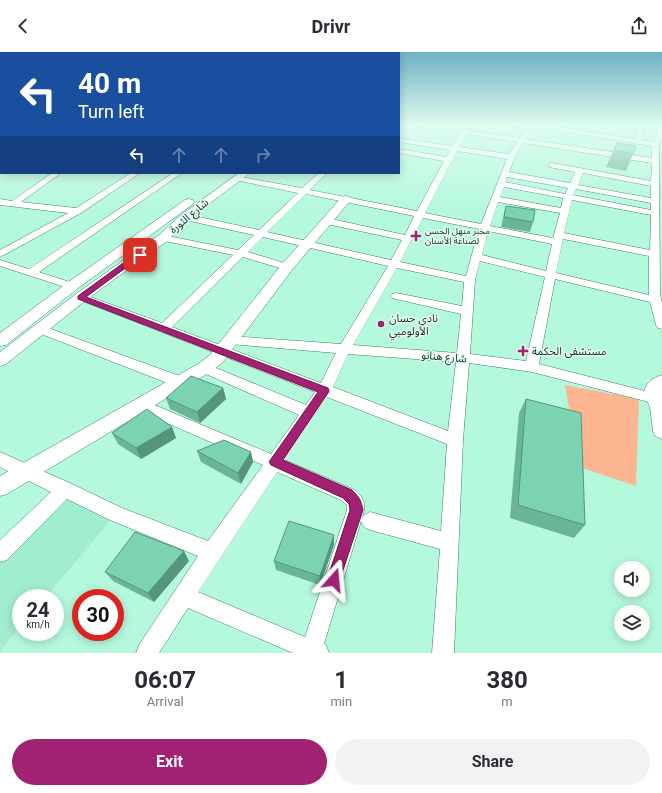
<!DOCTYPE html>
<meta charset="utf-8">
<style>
:root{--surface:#fff;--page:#f2f2f3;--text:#2b2b33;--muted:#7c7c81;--accent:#a12172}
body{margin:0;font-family:Roboto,"Noto Sans Arabic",sans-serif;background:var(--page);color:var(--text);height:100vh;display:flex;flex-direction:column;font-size:15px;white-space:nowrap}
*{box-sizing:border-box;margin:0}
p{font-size:13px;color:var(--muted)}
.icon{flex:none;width:22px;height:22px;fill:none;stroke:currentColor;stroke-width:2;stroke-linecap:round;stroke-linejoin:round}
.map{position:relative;height:601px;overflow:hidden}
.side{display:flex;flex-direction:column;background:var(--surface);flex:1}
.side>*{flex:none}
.top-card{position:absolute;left:0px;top:0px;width:400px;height:122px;box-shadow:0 2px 10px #0003;background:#1a4fa0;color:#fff;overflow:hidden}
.controls{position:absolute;left:614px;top:509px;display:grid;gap:8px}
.controls a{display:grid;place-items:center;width:36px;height:36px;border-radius:50%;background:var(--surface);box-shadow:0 2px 10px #0003;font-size:20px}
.speed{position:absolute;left:12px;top:537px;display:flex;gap:8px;font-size:20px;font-weight:700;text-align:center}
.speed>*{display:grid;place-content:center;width:52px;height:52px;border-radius:50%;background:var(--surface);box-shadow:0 2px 10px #0003;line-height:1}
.speed small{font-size:10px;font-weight:400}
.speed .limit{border:6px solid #d22;background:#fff;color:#111}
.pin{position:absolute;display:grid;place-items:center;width:34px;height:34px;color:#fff;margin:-17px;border-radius:8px;box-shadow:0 2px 6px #0006}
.me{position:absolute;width:44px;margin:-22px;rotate:18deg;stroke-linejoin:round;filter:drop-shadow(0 0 3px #0008)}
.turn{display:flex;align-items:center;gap:14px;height:84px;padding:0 12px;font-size:18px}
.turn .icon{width:52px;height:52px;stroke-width:2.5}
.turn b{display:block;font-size:28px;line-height:34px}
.lanes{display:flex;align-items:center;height:38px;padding:0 12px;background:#0003;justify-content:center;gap:20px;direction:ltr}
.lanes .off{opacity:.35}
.eta{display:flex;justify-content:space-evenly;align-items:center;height:68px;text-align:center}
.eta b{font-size:24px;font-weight:700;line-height:28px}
.button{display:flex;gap:8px;margin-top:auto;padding:8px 12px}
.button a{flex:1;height:46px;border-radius:24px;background:var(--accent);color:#fff;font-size:16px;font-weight:700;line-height:46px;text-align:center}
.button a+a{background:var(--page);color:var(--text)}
header{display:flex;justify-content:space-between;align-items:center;height:52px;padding:0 12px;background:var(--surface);font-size:18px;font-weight:700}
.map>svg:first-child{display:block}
</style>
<header><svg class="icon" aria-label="back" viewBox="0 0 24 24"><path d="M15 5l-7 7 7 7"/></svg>Drivr<svg class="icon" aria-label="share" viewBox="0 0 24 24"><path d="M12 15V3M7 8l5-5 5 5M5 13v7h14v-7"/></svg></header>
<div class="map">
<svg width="662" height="601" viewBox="0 0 662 601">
<rect width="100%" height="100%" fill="#b5f9dd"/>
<path fill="#a1edcf" d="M 66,437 L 116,462 L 45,546 L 21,546 L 21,574 L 0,599 L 0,501 Z"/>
<path fill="#fdb591" d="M 565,333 L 639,347 L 636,434 L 573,413 L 572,375 Z"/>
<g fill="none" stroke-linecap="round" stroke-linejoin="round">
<g stroke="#3d7e66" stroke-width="1">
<path id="minor" d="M 415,73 L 429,73 L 463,78 L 466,73 L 472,73 L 469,79 L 520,86 L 527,76 L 514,75 L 511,73 L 544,73 L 635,87 L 637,73 L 643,73 L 642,88 L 654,90 L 659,80 L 662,79 L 662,86 L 659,92 L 660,242 L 662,251 L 662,277 L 658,276 L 656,273 L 650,250 L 555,227 L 539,312 L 653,341 L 658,342 L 660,346 L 658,350 L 653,351 L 532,320 L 469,311 L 463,388 L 454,601 L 432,601 L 440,497 L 370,478 L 364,475 L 361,469 L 324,592 L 326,593 L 329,601 L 293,601 L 188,556 L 159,601 L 136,601 L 139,593 L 198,504 L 110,468 L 67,447 L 7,508 L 0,510 L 0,488 L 51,440 L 0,415 L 0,400 L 72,432 L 122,456 L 208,489 L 263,413 L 135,357 L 133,353 L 135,349 L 140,347 L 145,349 L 271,402 L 299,363 L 199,319 L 197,316 L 199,313 L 204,311 L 209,313 L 306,353 L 315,340 L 77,247 L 75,245 L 77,243 L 85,243 L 162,271 L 233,203 L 160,188 L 158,186 L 160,184 L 163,183 L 238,198 L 254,183 L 185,168 L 180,165 L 185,162 L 259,178 L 298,141 L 235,128 L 235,124 L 302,136 L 319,121 L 327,121 L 310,138 L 417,159 L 444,109 L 399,101 L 399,97 L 446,105 L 450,98 L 399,90 L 399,86 L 452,94 L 460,81 L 418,75 ZM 535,75 L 652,94 L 652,106 L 526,87 ZM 467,82 L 517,90 L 509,102 L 459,95 ZM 523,91 L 652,111 L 651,129 L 552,111 L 549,111 L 549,115 L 575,120 L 570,131 L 509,120 L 515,105 ZM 457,99 L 507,107 L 481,172 L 425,161 ZM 583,121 L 651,134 L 651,146 L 578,133 ZM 507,125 L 568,136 L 565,142 L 505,130 ZM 504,135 L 563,146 L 561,156 L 500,145 ZM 576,137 L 651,151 L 651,158 L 573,143 ZM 306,142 L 414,164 L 405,183 L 327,166 L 322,169 L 327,172 L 402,188 L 391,208 L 267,180 ZM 572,148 L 651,163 L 650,198 L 564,181 ZM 498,150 L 560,161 L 553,186 L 490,174 ZM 423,166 L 479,177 L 466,224 L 400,210 ZM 488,179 L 552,192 L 546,219 L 482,203 ZM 263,185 L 388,214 L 341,292 L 230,284 L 226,285 L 224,288 L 226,291 L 230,292 L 336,301 L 321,331 L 172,275 L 243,205 L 283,217 L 291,217 L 292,215 L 291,213 L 248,200 ZM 563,187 L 649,204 L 649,243 L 556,221 ZM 480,209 L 545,225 L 526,309 L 470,302 L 475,228 ZM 397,216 L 464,230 L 462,254 L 396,241 L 392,242 L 390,244 L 392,246 L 396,247 L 461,262 L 457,301 L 353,293 ZM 348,302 L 456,310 L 448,379 L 333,335 ZM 327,345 L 447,392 L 441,479 L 370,460 L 364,463 L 362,466 C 366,455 365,446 355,438 L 285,408 ZM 277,420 L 341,448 L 347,453 L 347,458 L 305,585 L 198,540 Z
M 0,74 L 1,74 L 0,79 Z
M 52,121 L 61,121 L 21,150 L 76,156 L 131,121 L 140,121 L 81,161 L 0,205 L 0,198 L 68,161 L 0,153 L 0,147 L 12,149 Z
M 173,121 L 182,121 L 39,220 L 76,232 L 78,234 L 76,236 L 68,236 L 0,214 L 0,208 L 29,217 Z
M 40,273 L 185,326 L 187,330 L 185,334 L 180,335 L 175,334 L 36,280 L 34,277 L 36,274 Z"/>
</g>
<g stroke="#3d7e66" stroke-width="1">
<path id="major" d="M 651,73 L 659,73 L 662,76 L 662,81 L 653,78 Z
M 0,85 L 1,85 L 1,91 L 0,91 Z
M 239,121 L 250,121 L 189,167 L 167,189 L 86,248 L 6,312 L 0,314 L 0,300 L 76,242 L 159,183 L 181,163 Z
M 346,144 L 350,145 L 351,147 L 350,149 L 292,218 L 222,311 L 210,320 L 7,442 L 0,444 L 0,424 L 198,312 L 210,303 L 282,212 L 342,145 Z
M 189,147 L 193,148 L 194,150 L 193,152 L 77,237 L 6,293 L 0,294 L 0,281 L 67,231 L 185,148 Z
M 662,323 L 662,387 L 655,384 L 653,379 L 650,355 L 644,342 C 645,331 652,326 662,323 Z"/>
</g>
<use href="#minor" fill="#fff" fill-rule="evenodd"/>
<use href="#major" fill="#fff" fill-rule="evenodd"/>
</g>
<path fill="#6ab598" d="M 617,91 L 633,102 L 626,119 L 606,115 Z
M 506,154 L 533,170 L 530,180 L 501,175 Z
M 223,336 L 226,347 L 200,371 L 170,357 L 166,346 Z
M 526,347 L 585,473 L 574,486 L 510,466 L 519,361 Z
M 172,375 L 176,386 L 141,407 L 118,392 L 112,381 Z
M 197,399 L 251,400 L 253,410 L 241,432 L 201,410 Z
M 334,483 L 334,493 L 320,533 L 276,518 L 274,509 Z
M 189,509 L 154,550 L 113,529 L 105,520 Z"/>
<path fill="#56947c" d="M 223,336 L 226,347 L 200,371 L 197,360 Z
M 172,375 L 176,386 L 141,407 L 136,396 Z
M 251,400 L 253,410 L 241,432 L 238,421 Z
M 334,483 L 334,493 L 320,533 L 320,524 Z
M 184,499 L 189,509 L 154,550 L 148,541 Z"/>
<path fill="#7bd3b1" stroke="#56947c" d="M 617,91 L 636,94 L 633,102 L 614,98 Z
M 506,154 L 535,158 L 533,170 L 504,165 Z
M 191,324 L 223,336 L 197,360 L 166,346 Z
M 526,347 L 581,361 L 585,473 L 518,453 Z
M 147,357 L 172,375 L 136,396 L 112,381 Z
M 224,388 L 251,400 L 238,421 L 197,399 Z
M 289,469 L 334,483 L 320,524 L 274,509 Z
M 135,480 L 184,499 L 148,541 L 105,520 Z"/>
<linearGradient id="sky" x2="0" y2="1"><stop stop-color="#6fb2c5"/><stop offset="0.46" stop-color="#defcf0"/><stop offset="1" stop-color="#defcf0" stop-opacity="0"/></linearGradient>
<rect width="662" height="157" fill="url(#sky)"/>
<path fill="#a12172" stroke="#69154a" d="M 137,201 L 142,201 L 143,203 L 86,245 L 328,336 L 329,339 L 328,341 L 283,408 L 352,438 C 359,445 361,448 363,458 L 338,533 L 334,535 L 329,533 L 327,528 L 350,458 L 349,452 L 343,446 L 271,413 L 269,410 L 318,340 L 78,247 L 78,244 Z"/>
<g fill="#a12172" stroke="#e2fcf0" stroke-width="1.5">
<path d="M414 178h4v4h4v4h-4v4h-4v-4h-4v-4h4z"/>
<circle cx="381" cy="272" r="4"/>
<path d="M521 293h4v4h4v4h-4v4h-4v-4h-4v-4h4z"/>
</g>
<g text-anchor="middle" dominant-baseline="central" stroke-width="3" stroke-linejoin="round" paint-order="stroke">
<g font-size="9" fill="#142f25" stroke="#e2fcf0" text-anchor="start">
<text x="425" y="179">مخبر منهل الحسن<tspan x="425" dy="10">لصناعة الأسنان</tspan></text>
</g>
<g font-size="11" fill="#142f25" stroke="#e2fcf0">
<text transform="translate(189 164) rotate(-40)">شارع الثورة</text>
<text transform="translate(444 305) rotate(5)">شارع هنانو</text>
</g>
<g font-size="11" fill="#142f25" stroke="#e2fcf0" text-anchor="start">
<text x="389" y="266">نادي حسان<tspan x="389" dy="13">الأولومبي</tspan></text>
<text x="532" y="299">مستشفى الحكمة</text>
</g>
</g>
</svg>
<div class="controls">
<a><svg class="icon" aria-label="sound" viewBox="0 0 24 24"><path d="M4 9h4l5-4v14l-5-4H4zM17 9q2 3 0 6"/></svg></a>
<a><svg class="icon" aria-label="layers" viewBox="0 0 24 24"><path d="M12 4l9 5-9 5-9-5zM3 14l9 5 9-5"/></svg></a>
</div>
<div class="speed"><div>24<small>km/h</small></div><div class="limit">30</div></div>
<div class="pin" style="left:140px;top:203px;background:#d93025"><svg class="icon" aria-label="arrive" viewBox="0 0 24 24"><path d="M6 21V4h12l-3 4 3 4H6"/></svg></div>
<svg class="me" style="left:334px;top:528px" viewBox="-20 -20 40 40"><path d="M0-17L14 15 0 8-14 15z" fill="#a12172" stroke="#fff" stroke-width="4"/></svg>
<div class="top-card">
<div class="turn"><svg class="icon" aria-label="left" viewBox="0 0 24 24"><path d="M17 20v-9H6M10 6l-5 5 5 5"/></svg><div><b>40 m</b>Turn left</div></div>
<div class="lanes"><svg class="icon" aria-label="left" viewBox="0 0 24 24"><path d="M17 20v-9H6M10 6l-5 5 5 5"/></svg><svg class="icon off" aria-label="ahead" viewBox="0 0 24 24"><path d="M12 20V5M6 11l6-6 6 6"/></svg><svg class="icon off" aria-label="ahead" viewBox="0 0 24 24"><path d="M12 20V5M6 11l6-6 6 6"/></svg><svg class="icon off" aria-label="right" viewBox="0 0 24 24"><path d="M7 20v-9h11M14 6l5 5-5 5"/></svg></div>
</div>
</div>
<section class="side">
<div class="eta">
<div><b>06:07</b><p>Arrival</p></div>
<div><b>1</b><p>min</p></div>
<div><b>380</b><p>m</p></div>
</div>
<div class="button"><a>Exit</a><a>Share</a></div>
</section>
